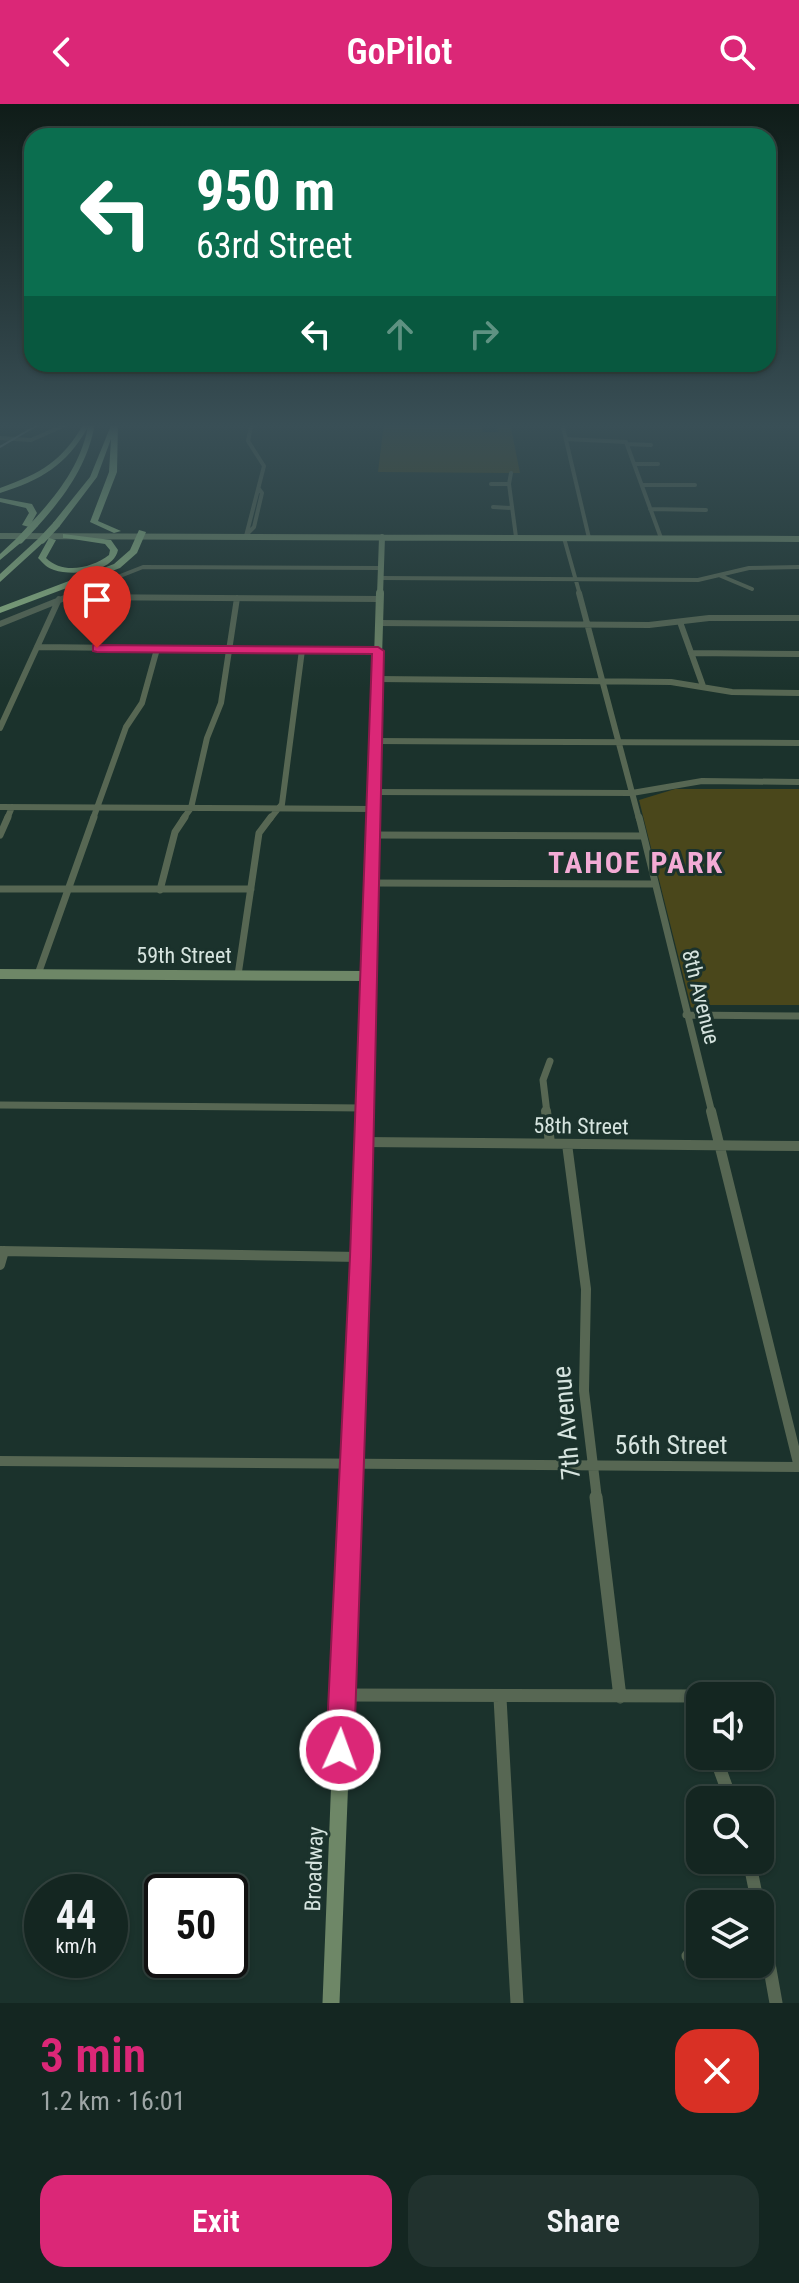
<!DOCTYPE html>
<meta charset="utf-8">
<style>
:root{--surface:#142621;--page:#21322e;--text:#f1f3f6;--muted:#9da5a5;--line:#33433f;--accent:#db2777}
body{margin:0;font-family:"Roboto Condensed",sans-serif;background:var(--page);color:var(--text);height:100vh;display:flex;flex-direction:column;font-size:30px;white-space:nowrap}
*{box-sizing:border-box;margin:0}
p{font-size:26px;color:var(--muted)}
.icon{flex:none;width:44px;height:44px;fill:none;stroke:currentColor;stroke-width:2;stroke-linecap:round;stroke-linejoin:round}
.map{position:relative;height:1899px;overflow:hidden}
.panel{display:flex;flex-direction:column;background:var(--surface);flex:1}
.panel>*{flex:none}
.top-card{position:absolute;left:24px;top:24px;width:752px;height:244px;border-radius:24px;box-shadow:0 2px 6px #0004,0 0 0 2px var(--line);background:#0b6e4f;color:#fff;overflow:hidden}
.tools{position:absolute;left:686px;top:1578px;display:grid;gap:16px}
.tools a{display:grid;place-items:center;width:88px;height:88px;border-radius:16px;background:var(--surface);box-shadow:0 2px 6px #0004,0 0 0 2px var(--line);font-size:40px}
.speed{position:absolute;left:24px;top:1770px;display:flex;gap:16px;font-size:40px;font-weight:700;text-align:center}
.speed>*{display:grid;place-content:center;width:104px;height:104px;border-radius:50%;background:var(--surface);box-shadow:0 2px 6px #0004,0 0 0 2px var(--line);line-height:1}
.speed small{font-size:20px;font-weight:400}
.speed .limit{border:4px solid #111;border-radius:12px;background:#fff;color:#111}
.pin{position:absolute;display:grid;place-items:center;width:68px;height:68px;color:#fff;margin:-82px -34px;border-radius:50% 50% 50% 0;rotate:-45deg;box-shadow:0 0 8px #0007}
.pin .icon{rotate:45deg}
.me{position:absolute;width:88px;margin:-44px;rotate:2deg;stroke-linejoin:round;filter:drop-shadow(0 0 6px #0008)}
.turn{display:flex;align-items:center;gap:28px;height:168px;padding:0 40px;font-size:36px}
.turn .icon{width:104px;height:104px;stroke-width:2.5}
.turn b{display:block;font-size:56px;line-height:68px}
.lanes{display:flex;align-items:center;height:76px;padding:0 40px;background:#0003;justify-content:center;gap:40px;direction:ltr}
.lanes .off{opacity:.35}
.round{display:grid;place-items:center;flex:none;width:84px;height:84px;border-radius:24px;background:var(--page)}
.headline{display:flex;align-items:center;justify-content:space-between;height:136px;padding:0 40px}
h1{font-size:48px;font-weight:600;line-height:60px;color:var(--accent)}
.button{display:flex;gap:16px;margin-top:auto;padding:16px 40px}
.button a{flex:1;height:92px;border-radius:24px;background:var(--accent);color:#fff;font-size:32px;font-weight:600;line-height:92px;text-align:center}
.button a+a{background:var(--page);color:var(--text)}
header{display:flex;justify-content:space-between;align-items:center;height:104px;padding:0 40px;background:var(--accent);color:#fff;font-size:36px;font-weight:600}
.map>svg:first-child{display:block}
</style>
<header><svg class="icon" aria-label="back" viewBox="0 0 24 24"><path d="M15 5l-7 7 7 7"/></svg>GoPilot<svg class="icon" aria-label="search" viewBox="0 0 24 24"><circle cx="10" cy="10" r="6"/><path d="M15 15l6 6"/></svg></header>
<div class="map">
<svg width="799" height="1899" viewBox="0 0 799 1899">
<rect width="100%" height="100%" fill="#1b322c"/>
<path fill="#4a471b" d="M 384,319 L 482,319 L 483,328 L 498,328 L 497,319 L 510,319 L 520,369 L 378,368 Z
M 675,685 L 799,685 L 799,901 L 708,901 L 700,907 L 691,903 L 639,696 Z"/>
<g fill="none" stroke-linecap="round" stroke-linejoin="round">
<path stroke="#576753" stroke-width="4" d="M 562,319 L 589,434
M 0,334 L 31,336 L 70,319
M 566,335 L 626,338 L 661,434
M 627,340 L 651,341
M 634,360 L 658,360
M 511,369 L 509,380 L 516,433
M 491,380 L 509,380
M 642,381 L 695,381
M 493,403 L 512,404
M 650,405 L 706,406
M 246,431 L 254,423 L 262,389 L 259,385
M 246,432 L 264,362 L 248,337 L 252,319
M 564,434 L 580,491
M 721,472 L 752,485
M 381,474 L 698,476 L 749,464 L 799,463
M 72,491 L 143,463 L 381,464"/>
<path stroke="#576753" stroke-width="6" d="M 579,489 L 639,715
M 70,493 L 380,495
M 680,518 L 703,582
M 379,519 L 649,521 L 709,514 L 799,514
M 0,520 L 77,489
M 37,543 L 378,547
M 691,549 L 799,550
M 377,575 L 671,578 L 732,588 L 799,589
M 0,624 L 59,495
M 375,637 L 799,639
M 374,688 L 632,689 L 702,677 L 799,678
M 0,703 L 373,705
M 7,715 L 12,703
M 93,715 L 126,623 L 142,599 L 157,545
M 183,715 L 191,704 L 207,634 L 221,599 L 237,494
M 270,715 L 282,700 L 302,546"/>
<path stroke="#576753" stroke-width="7" d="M 639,713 L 712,1009
M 0,731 L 8,713
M 372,731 L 642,732
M 371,779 L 654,780
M 0,785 L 251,785
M 160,786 L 175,728 L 185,713
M 38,870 L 94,713
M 238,871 L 259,729 L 271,713
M 686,911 L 799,912
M 0,1001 L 363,1004
M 547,1009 L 543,976 L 550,957"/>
<path stroke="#576753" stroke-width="10" d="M 546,1007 L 550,1039
M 711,1007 L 799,1363
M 362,1038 L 799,1042
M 567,1040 L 586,1185 L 584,1287 L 597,1395
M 0,1147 L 360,1153
M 0,1161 L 4,1147
M 0,1357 L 799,1363"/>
<path stroke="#576753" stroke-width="13" d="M 596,1393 L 620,1593
M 343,1591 L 700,1592
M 500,1594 L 517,1899
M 715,1652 L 731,1696
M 749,1756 L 758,1800
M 760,1809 L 776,1899
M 688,1852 L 700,1852"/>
<path stroke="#6e8767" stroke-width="6" d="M 0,432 L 799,435
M 380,491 L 382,433"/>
<path stroke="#6e8767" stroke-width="8" d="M 373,715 L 380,489"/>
<path stroke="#6e8767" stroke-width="10" d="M 0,870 L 368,872
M 364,1009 L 373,713"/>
<path stroke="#6e8767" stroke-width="13" d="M 351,1395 L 364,1007"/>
<path stroke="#6e8767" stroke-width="17" d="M 331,1899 L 351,1393"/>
<path fill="#8fb784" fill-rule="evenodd" d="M 84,319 L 95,319 C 88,361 65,392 37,423 L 31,423 L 31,419 C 57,391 80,362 88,323 C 66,362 41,376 0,389 L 0,384 C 41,369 62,358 84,319 Z
M 112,319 L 118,319 L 117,368 L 98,417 L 121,427 L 114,429 L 90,418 L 109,368 L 111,335 L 97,373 L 59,423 L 53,423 L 53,419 L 90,373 Z
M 0,394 L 32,400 L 37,409 L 29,423 L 22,421 L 29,409 L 26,404 L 0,398 Z
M 139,426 L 146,428 L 137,449 L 120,464 L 0,509 L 0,503 L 114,460 L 130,446 Z
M 63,430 L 111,436 L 118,446 C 113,469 72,472 54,466 C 47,464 43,459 38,454 L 49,434 L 56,436 L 46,454 C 63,471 92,464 109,451 L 110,446 L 105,440 L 66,434 L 63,434 Z
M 17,434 L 24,436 L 0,456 L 0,450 Z
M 39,434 L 46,436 L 0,478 L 0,470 Z"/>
<path stroke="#7c8e89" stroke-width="2" d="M 0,343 L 41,319"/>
<path stroke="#8fb784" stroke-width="7" d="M 20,436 L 34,421
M 42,436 L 56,421"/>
</g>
<linearGradient id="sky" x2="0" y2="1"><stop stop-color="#0f1c18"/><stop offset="0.55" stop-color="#394f56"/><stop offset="1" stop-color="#394f56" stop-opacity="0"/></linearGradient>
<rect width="799" height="585" fill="url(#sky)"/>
<path fill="#db2777" stroke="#8e194d" stroke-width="2" d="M 93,541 L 378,543 L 384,547 L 371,1153 L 354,1646 L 350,1656 L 340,1660 L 330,1656 L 326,1646 L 350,1153 L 372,550 L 97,548 L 93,547 Z"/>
<g text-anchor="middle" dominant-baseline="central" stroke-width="6" stroke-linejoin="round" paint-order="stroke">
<g font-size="22" fill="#d6e4df" stroke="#1b322c">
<text x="184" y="851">59th Street</text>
<text transform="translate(701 893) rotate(76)">8th Avenue</text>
<text transform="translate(581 1022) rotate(1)">58th Street</text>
<text transform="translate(314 1765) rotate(-88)">Broadway</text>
</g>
<g font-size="26" fill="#d6e4df" stroke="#1b322c">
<text transform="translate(566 1319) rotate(-95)">7th Avenue</text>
<text x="671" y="1341">56th Street</text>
</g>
<g font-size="30" font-weight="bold" letter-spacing="2" fill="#f3abd5" stroke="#1b322c">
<text x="636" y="758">TAHOE PARK</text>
</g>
</g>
</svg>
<div class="tools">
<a><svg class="icon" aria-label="sound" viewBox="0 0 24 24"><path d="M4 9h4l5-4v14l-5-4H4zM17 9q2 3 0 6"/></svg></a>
<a><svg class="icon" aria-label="search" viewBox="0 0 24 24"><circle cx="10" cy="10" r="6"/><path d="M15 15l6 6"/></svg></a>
<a><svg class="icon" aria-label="layers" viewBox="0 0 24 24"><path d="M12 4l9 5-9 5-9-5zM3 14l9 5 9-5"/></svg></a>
</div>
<div class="speed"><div>44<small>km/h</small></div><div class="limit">50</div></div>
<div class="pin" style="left:97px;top:544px;background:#d93025"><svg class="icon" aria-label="arrive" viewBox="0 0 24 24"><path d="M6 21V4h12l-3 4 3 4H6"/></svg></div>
<svg class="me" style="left:340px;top:1646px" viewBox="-20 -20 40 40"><circle r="17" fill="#db2777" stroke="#fff" stroke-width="3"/><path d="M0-11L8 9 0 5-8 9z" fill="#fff"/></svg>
<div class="top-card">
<div class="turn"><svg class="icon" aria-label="left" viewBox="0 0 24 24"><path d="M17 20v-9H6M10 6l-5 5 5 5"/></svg><div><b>950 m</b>63rd Street</div></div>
<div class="lanes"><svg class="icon" aria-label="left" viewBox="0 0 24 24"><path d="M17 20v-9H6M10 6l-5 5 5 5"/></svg><svg class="icon off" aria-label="ahead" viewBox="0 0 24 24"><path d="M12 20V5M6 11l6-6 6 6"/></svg><svg class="icon off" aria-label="right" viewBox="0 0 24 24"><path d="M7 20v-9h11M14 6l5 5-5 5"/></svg></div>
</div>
</div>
<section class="panel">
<div class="headline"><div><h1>3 min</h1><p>1.2 km · 16:01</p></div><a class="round" style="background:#d93025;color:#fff"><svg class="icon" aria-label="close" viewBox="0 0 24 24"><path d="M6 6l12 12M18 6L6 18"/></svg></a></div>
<div class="button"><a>Exit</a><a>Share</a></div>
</section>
